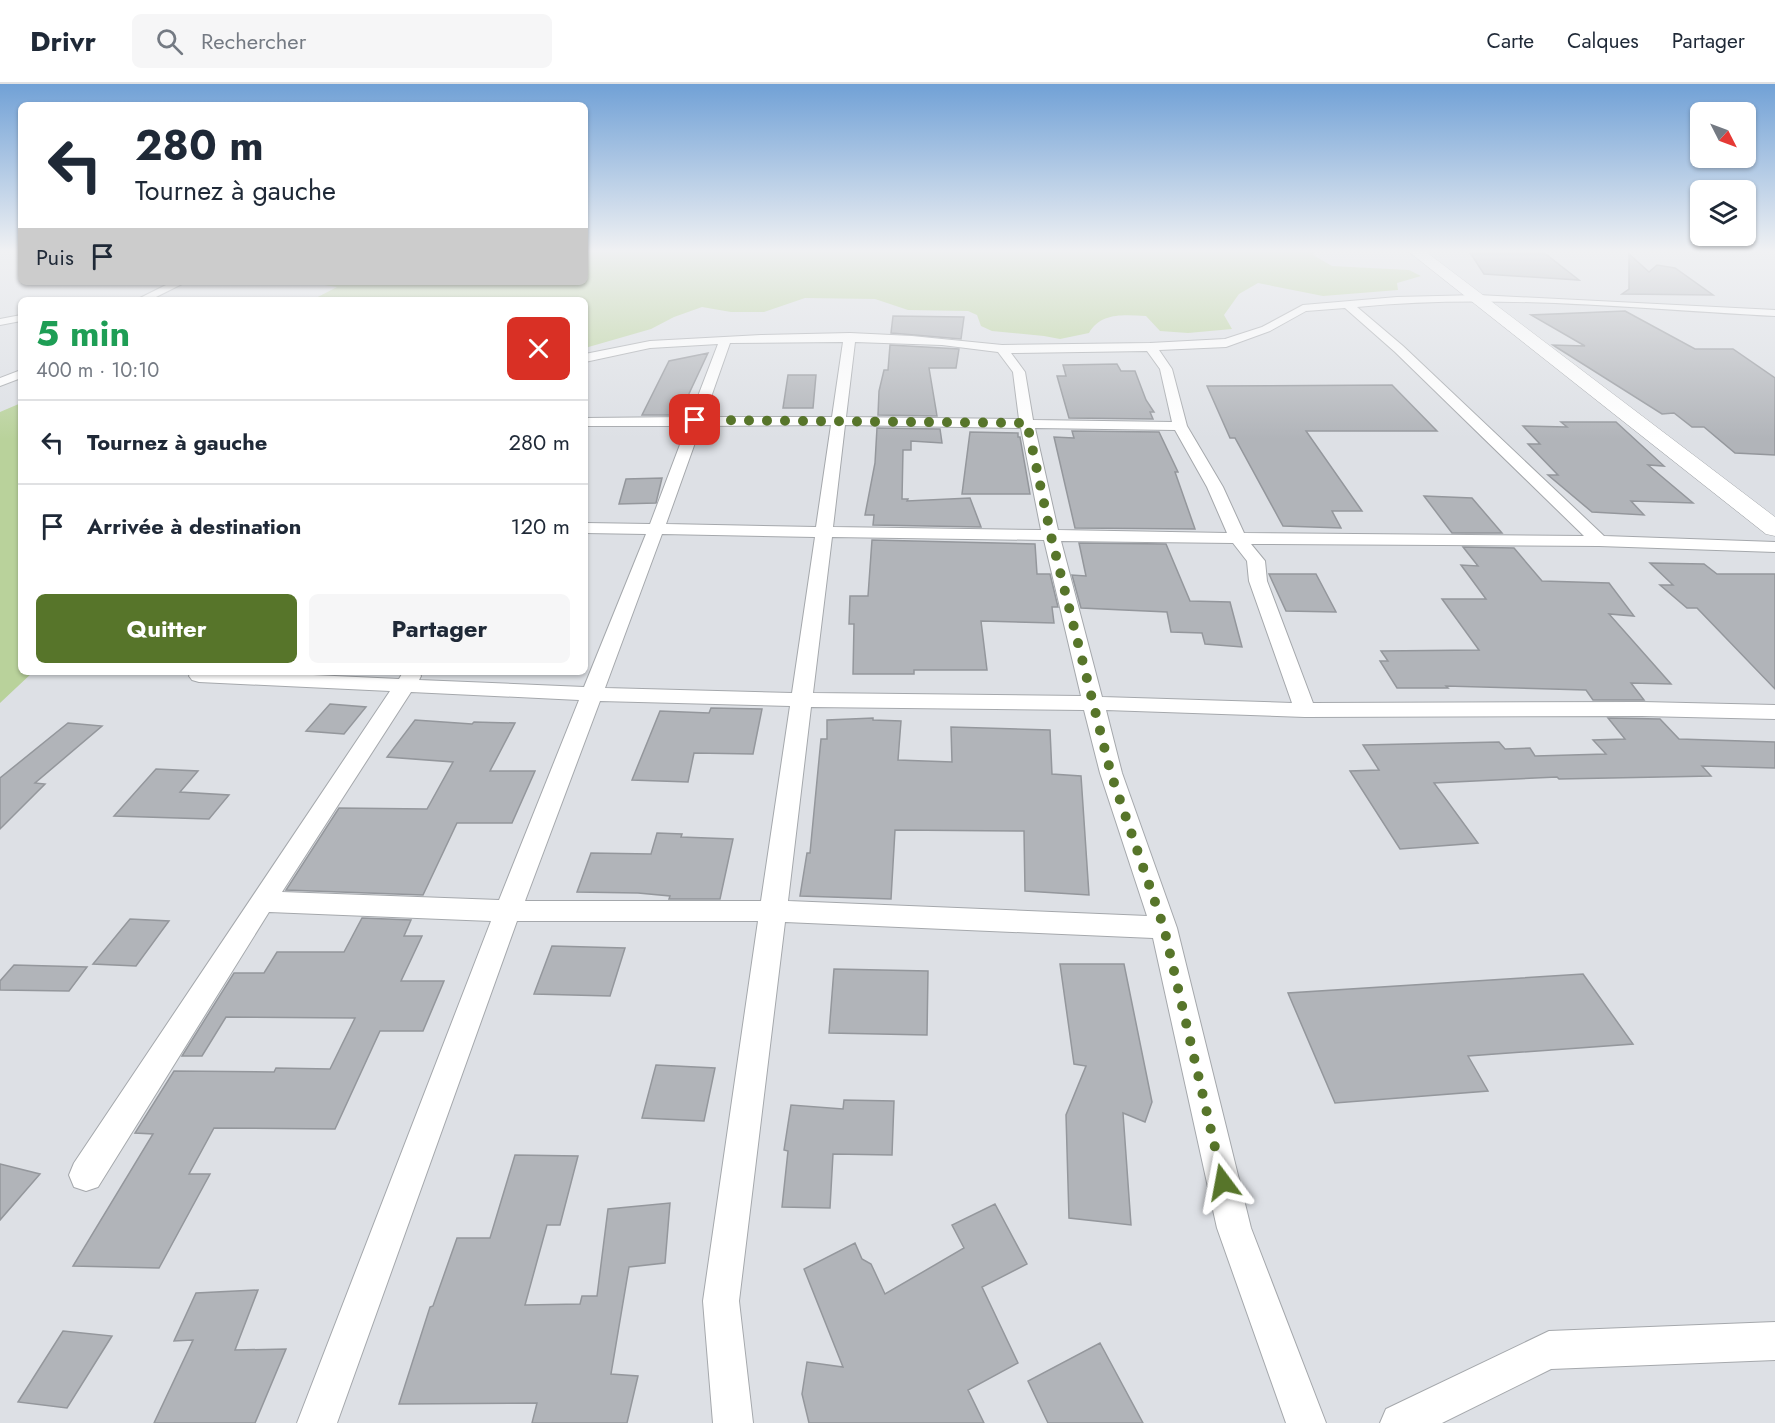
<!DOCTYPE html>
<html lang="fr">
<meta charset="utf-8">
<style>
:root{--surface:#fff;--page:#f6f6f7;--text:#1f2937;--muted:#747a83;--line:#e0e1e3;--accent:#57752a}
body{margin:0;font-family:Jost,sans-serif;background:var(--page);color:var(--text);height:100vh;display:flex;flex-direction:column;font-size:22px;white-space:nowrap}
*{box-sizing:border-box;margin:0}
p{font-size:20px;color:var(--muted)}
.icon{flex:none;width:33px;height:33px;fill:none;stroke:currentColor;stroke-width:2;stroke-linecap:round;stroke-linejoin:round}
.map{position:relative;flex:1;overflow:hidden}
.side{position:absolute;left:18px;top:213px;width:570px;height:378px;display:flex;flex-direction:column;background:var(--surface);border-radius:9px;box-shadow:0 2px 4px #0004}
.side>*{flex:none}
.hud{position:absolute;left:18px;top:18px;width:570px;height:183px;border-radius:9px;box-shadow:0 2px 4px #0004;background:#fff;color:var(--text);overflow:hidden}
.needle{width:39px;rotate:132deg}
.fabs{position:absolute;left:1690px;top:18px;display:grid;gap:12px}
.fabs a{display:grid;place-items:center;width:66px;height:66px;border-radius:9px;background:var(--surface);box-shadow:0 2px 4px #0004;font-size:30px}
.pin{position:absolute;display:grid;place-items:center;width:51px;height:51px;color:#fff;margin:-26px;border-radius:12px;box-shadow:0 3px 9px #0006}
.me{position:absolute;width:66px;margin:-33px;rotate:347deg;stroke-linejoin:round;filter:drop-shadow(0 0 4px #0008)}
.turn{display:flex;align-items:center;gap:21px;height:126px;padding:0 18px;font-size:27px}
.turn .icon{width:78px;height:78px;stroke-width:2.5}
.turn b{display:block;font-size:42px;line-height:51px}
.then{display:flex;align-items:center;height:57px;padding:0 18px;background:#0003;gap:12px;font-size:22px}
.round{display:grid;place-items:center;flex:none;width:63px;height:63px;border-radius:9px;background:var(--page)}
.overview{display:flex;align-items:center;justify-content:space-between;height:102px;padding:0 18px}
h1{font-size:36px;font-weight:700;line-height:45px;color:#1e9e55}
.button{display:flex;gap:12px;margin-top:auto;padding:12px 18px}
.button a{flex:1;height:69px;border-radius:9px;background:var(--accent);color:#fff;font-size:24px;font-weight:700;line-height:69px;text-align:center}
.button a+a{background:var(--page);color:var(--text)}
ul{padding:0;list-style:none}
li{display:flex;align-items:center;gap:18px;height:84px;padding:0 18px;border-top:2px solid var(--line)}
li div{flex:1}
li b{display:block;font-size:22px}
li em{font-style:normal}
header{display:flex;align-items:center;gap:36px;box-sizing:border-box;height:84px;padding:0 30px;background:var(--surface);border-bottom:2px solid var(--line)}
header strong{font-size:28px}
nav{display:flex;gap:33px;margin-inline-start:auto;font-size:21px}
.search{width:420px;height:54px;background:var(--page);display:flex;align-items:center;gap:15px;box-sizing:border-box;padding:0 21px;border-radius:9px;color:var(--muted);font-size:22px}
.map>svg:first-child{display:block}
</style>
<header>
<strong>Drivr</strong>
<div class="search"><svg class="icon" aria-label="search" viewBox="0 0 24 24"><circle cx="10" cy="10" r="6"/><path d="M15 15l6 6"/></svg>Rechercher</div>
<nav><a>Carte</a><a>Calques</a><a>Partager</a></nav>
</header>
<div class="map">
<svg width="1775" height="1339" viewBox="0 0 1775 1339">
<rect width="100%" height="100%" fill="#dde0e5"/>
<path fill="#b9d29b" d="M 585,167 L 1316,167 L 1313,171 L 1332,182 L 1409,186 L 1421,192 L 1397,199 L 1398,206 L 1323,212 L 1258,199 L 1239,210 L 1224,231 L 1232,245 L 1188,249 L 1160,247 L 1146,232 C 1124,231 1101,228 1089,249 L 1060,255 L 1044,252 L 992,247 L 981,242 L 977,231 L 968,227 L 908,226 L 875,215 L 805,214 L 764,228 L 731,228 L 702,223 L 674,233 L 651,245 L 585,264 L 585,216 L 312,216 L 337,203 L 305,198 L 585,198 Z
M 21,319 L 21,588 L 33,588 L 0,619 L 0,328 Z"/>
<path fill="#b1b4b9" stroke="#94979c" stroke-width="1.5" d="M 1469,167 L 1543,168 L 1579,196 L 1484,190 Z
M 1629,170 L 1649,188 L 1657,181 L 1675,184 L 1713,211 L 1622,210 L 1629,205 Z
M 1625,227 L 1695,265 L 1733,265 L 1775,294 L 1775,371 L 1735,369 L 1704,343 L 1692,343 L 1674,329 L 1662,330 L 1556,263 L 1553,261 L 1585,262 L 1531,231 Z
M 893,232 L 964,233 L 961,255 L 891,249 Z
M 890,261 L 959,265 L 956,284 L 929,284 L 937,332 L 878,331 L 879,307 L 884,286 L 888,286 Z
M 708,269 L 679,331 L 642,331 L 669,277 Z
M 1117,280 L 1121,287 L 1135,287 L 1146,316 L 1154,328 L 1150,328 L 1153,335 L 1069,334 L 1057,292 L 1066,292 L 1063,281 Z
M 788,291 L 816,291 L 813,324 L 783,324 Z
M 1392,301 L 1437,347 L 1306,347 L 1362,427 L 1332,427 L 1341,444 L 1283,442 L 1235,354 L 1230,354 L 1207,302 Z
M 1561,338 L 1616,338 L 1664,382 L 1648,381 L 1693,419 L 1631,417 L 1644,431 L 1592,428 L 1548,391 L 1558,391 L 1528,360 L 1540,360 L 1523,342 L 1567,343 Z
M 877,344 L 940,345 L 942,359 L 911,357 L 911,366 L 903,366 L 902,415 L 908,415 L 907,417 L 970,414 L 981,443 L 873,441 L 874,431 L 865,431 L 875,379 Z
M 1072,347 L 1159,348 L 1178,388 L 1175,388 L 1195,445 L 1075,444 L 1054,353 L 1074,354 Z
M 970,348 L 1018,349 L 1018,353 L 1020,353 L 1030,410 L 962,410 Z
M 662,394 L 656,419 L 619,420 L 626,395 Z
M 1424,412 L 1472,414 L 1502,449 L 1452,449 Z
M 872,456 L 1035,460 L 1037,490 L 1050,490 L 1058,523 L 1052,523 L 1054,539 L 981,537 L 987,586 L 914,586 L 914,590 L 853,590 L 854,540 L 849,540 L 850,512 L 868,512 Z
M 1079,459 L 1166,460 L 1190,517 L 1230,518 L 1242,563 L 1205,560 L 1202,549 L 1171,548 L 1167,528 L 1081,524 L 1072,491 L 1086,492 Z
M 1463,463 L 1514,464 L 1542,497 L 1609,499 L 1634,532 L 1609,530 L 1671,600 L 1631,599 L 1644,616 L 1593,616 L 1586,606 L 1446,602 L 1448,604 L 1397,604 L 1380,577 L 1388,577 L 1381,567 L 1479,566 L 1442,515 L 1486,515 L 1461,481 L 1478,482 Z
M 1650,479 L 1704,480 L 1717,490 L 1775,490 L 1775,605 L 1697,524 L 1687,524 L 1660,501 L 1673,501 Z
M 1269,490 L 1316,490 L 1336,528 L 1286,527 Z
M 330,620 L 366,623 L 344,650 L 306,647 Z
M 711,624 L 762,625 L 753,670 L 694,669 L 688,698 L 632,696 L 660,627 L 709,629 Z
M 873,634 L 873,636 L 901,637 L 898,676 L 952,678 L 951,643 L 1050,646 L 1052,690 L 1081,692 L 1089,811 L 1025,807 L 1024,747 L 895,746 L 891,815 L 800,812 L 807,769 L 810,769 L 821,655 L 827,655 L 827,636 Z
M 1608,634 L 1660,635 L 1679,655 L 1775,658 L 1775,684 L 1702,682 L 1711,692 L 1559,695 L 1557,693 L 1434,699 L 1478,759 L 1400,765 L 1350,687 L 1379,686 L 1363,661 L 1499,658 L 1505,665 L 1530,664 L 1535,672 L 1606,670 L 1593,656 L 1625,655 Z
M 415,636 L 472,640 L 474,638 L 515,639 L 490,687 L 535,687 L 512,739 L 457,739 L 423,811 L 286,806 L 339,724 L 427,725 L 453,678 L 387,673 Z
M 68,639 L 102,642 L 35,699 L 45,700 L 0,745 L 0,694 Z
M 156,685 L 198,687 L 180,708 L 229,711 L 209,735 L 114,732 Z
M 657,749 L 682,750 L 681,753 L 733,755 L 720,815 L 669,815 L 670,812 L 638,809 L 577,808 L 591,769 L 651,770 Z
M 362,834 L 411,836 L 404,852 L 422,852 L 401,897 L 444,897 L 423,947 L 380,947 L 335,1045 L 214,1044 L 189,1090 L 210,1090 L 159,1184 L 73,1182 L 153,1050 L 135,1049 L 174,987 L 274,988 L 276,984 L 330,985 L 355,934 L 226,933 L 202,972 L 182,972 L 234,889 L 264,889 L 277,868 L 344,868 Z
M 130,835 L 169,837 L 136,882 L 93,880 Z
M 552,862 L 625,864 L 610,912 L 534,910 Z
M 1060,880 L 1124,880 L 1152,1018 L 1145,1038 L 1123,1029 L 1131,1141 L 1069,1134 L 1066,1031 L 1086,982 L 1074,980 Z
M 14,881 L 87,883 L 69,907 L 0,906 L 0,897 Z
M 834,885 L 928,887 L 927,951 L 829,949 Z
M 1583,890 L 1633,960 L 1468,972 L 1488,1007 L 1335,1019 L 1288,909 Z
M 656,981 L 715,984 L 704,1037 L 642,1034 Z
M 844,1016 L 894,1017 L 892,1071 L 833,1070 L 830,1124 L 782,1123 L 788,1067 L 784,1066 L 791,1021 L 843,1025 Z
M 515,1071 L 578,1072 L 560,1141 L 547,1141 L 525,1221 L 580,1220 L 582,1212 L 597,1212 L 608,1125 L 670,1119 L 665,1179 L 629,1183 L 611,1290 L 638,1292 L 627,1339 L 532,1339 L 537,1319 L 399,1320 L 430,1223 L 433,1222 L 457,1154 L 490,1154 Z
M 0,1080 L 40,1090 L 0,1136 Z
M 995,1120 L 1027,1180 L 982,1203 L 1018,1279 L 968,1306 L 984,1339 L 809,1339 L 802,1310 L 807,1278 L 843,1283 L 804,1185 L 855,1159 L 862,1175 L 871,1180 L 885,1210 L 964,1164 L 952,1141 Z
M 258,1206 L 235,1266 L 286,1265 L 255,1339 L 154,1339 L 193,1256 L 174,1257 L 196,1209 Z
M 63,1247 L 112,1252 L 67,1324 L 18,1318 Z
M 1100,1259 L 1143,1339 L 1048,1339 L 1028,1297 Z"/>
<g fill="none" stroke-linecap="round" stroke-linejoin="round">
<g stroke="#a5a8ac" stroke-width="2">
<path id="street" d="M 172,198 L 186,198 L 150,216 L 136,216 Z
M 1478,211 L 1775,226 L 1775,232 C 1638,225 1493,209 1357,223 L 1403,262 L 1604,452 L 1775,458 L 1775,468 L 1599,462 L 1251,460 L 1265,477 L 1267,497 L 1313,619 L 1642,618 L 1775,621 L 1775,635 L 1642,632 L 1305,633 L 1106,626 L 1122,689 L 1177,844 L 1251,1144 L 1326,1339 L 1286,1339 L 1217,1144 L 1153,854 L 785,838 L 739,1217 L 753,1339 L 713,1339 L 703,1217 L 758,837 L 517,837 L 337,1339 L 297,1339 L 491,837 L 269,828 L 98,1103 L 86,1107 L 74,1103 L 69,1091 L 74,1079 L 390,607 L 199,598 L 192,596 L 189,592 L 191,588 L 249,588 L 399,595 L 403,588 L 419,588 L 421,592 L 419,596 L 584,603 L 646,450 L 585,449 L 585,439 L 650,440 L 687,342 L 585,342 L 585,334 L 690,333 L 718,260 L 650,264 L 585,278 L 585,270 L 650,257 L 761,251 L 850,249 L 912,252 L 1002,261 L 1150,259 L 1225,255 L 1262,243 L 1303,221 L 1397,213 ZM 1345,224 L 1395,268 L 1584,452 L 1244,449 L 1223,403 L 1187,342 L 1172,285 L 1159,266 L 1226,263 L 1270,247 L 1306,227 ZM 843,258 L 832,333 L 704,333 L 730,259 ZM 855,258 L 942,261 L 998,268 L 1013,288 L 1019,335 L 846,333 ZM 1147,267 L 1160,285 L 1172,338 L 1033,336 L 1025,288 L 1011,269 ZM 831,341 L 816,443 L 666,440 L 701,342 ZM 845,341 L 1021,344 L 1041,446 L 833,443 ZM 1035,344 L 1175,346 L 1207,403 L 1227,449 L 1058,446 ZM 662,450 L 815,453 L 792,609 L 605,604 ZM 832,453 L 1044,456 L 1081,612 L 813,609 ZM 1061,457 L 1233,459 L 1247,477 L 1249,497 L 1292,619 L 1102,613 ZM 411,608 L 579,616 L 499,816 L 282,808 ZM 600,617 L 790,622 L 761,817 L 525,817 ZM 811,623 L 1084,626 L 1100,689 L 1147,832 L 788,817 Z
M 21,231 L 21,237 L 0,241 L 0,235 Z
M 21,286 L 21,294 L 0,302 L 0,294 Z
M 1775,1238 L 1775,1276 L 1551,1285 L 1442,1339 L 1380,1339 L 1386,1325 L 1549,1247 Z"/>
</g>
<g stroke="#a5a8ac" stroke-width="1">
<path id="secondary" d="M 1408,167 L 1425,167 L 1775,433 L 1775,452 L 1766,450 Z"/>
</g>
<use href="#street" fill="#fff" fill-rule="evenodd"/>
<use href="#secondary" fill="#fff" fill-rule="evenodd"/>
</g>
<linearGradient id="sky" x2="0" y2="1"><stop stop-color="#71a1d6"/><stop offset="0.47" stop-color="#f0f1f3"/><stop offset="1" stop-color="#f0f1f3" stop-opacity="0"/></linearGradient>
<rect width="1775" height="355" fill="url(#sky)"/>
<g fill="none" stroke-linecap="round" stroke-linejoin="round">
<path stroke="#57752a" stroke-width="10" stroke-dasharray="0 18" d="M 695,336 L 1027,339 L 1051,452 L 1111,690 L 1164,844 L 1223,1098"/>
</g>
</svg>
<div class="fabs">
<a><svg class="needle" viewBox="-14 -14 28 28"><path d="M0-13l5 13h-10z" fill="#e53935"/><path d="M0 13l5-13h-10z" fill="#747a83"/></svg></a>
<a><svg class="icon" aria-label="layers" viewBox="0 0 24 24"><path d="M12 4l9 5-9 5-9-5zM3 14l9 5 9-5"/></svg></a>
</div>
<div class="pin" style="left:695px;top:336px;background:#d93025"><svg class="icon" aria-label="arrive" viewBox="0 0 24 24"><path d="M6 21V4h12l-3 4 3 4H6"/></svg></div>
<svg class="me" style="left:1223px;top:1098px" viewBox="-20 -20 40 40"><path d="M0-17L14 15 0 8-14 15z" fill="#57752a" stroke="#fff" stroke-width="4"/></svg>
<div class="hud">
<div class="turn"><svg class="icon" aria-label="left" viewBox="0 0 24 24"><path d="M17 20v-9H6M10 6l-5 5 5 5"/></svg><div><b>280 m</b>Tournez à gauche</div></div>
<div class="then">Puis<svg class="icon" aria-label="arrive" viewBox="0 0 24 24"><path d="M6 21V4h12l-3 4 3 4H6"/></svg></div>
</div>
<section class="side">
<div class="overview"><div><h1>5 min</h1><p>400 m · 10:10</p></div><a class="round" style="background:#d93025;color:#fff"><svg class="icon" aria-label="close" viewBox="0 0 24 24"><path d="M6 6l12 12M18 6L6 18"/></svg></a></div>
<ul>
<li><svg class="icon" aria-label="left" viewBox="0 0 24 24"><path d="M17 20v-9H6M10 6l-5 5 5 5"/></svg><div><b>Tournez à gauche</b></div><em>280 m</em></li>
<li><svg class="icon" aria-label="arrive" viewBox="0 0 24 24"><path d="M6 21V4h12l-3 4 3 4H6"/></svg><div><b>Arrivée à destination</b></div><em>120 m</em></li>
</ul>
<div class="button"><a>Quitter</a><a>Partager</a></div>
</section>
</div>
